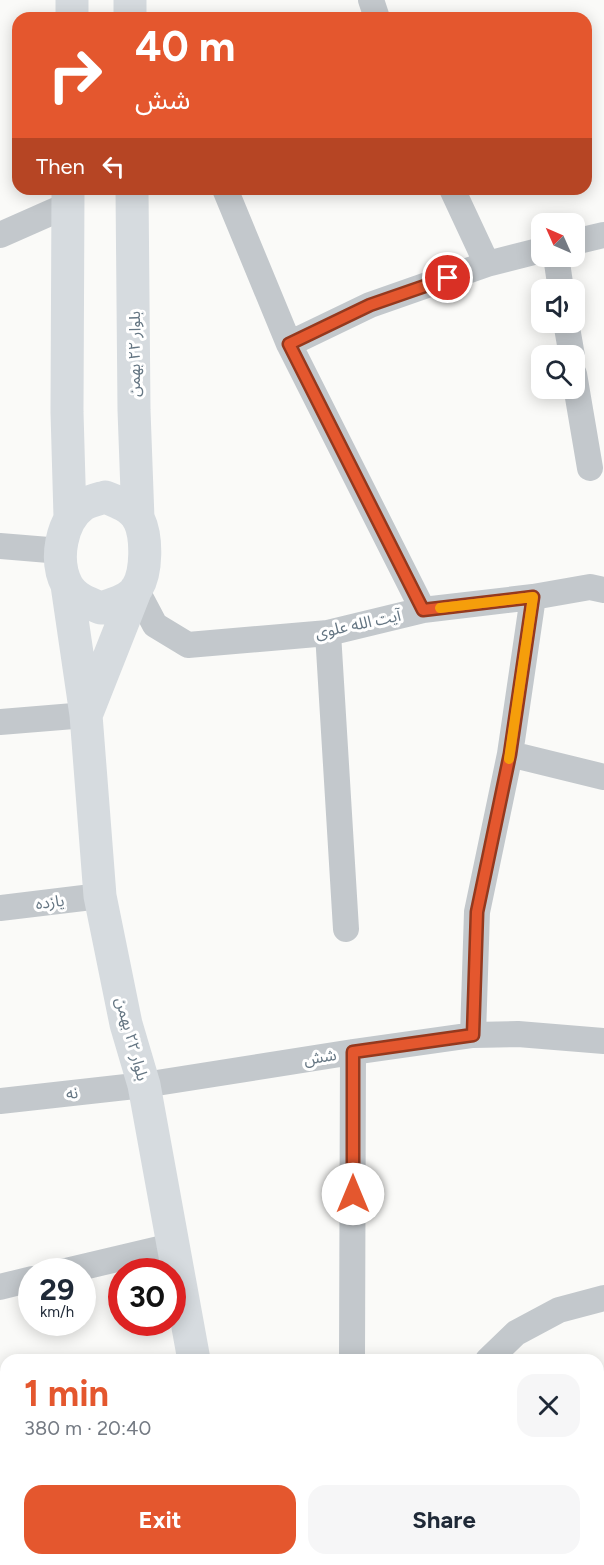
<!DOCTYPE html>
<meta charset="utf-8">
<style>
:root{--surface:#fff;--page:#f6f6f7;--text:#1f2937;--muted:#747a83;--accent:#e4572e}
body{margin:0;font-family:Figtree,"Noto Sans Arabic",sans-serif;background:var(--page);color:var(--text);height:100vh;display:flex;flex-direction:column;font-size:22px;white-space:nowrap}
*{box-sizing:border-box;margin:0}
p{font-size:20px;color:var(--muted)}
.icon{flex:none;width:33px;height:33px;fill:none;stroke:currentColor;stroke-width:2;stroke-linecap:round;stroke-linejoin:round}
.map{position:relative;flex:1;overflow:hidden}
.side{position:absolute;left:0px;top:1354px;width:604px;height:212px;display:flex;flex-direction:column;background:var(--surface);border-radius:18px 18px 0 0;box-shadow:0 3px 15px #0003}
.side>*{flex:none}
.guide{position:absolute;left:12px;top:12px;width:580px;height:183px;border-radius:18px;box-shadow:0 3px 15px #0003;background:#e4572e;color:#fff;overflow:hidden}
.needle{width:39px;rotate:315deg}
.buttons{position:absolute;left:531px;top:213px;display:grid;gap:12px}
.buttons a{display:grid;place-items:center;width:54px;height:54px;border-radius:12px;background:var(--surface);box-shadow:0 3px 15px #0003;font-size:30px}
.speed{position:absolute;left:18px;top:1258px;display:flex;gap:12px;font-size:30px;font-weight:700;text-align:center}
.speed>*{display:grid;place-content:center;width:78px;height:78px;border-radius:50%;background:var(--surface);box-shadow:0 3px 15px #0003;line-height:1}
.speed small{font-size:15px;font-weight:400}
.speed .limit{border:9px solid #d22;background:#fff;color:#111}
.pin{position:absolute;display:grid;place-items:center;width:51px;height:51px;color:#fff;margin:-26px;border:3px solid #fff;border-radius:50%;box-shadow:0 2px 6px #0007}
.me{position:absolute;width:66px;margin:-33px;rotate:0deg;stroke-linejoin:round;filter:drop-shadow(0 0 4px #0008)}
.turn{display:flex;align-items:center;gap:21px;height:126px;padding:0 24px;font-size:27px}
.turn .icon{width:78px;height:78px;stroke-width:2.5}
.turn b{display:block;font-size:42px;line-height:51px}
.then{display:flex;align-items:center;height:57px;padding:0 24px;background:#0003;gap:12px;font-size:22px}
.round{display:grid;place-items:center;flex:none;width:63px;height:63px;border-radius:18px;background:var(--page)}
.summary{display:flex;align-items:center;justify-content:space-between;height:102px;padding:0 24px}
h1{font-size:36px;font-weight:700;line-height:45px;color:var(--accent)}
.button{display:flex;gap:12px;margin-top:auto;padding:12px 24px}
.button a{flex:1;height:69px;border-radius:18px;background:var(--accent);color:#fff;font-size:24px;font-weight:700;line-height:69px;text-align:center}
.button a+a{background:var(--page);color:var(--text)}
.map>svg:first-child{display:block}
</style>
<div class="map">
<svg width="604" height="1565" viewBox="0 0 604 1565">
<rect width="100%" height="100%" fill="#fafaf8"/>
<g fill="none" stroke-linecap="round" stroke-linejoin="round">
<path stroke="#c3c8cc" stroke-width="26" d="M 371,0 L 377,18
M 225,189 L 289,344 L 423,610
M 452,189 L 487,264
M 0,235 L 68,205
M 574,242 L 604,235
M 556,256 L 561,290
M 566,322 L 572,356
M 289,344 L 370,305 L 487,264 L 542,250
M 574,374 L 590,468
M 0,546 L 61,551
M 136,589 L 155,625 L 188,645 L 328,633 L 423,610 L 533,597 L 590,587 L 604,590
M 533,597 L 510,754 L 604,777
M 328,633 L 346,929
M 0,722 L 86,715
M 0,908 L 100,896
M 473,1035 L 477,912 L 510,754
M 0,1101 L 144,1085 L 353,1052 L 473,1035 L 518,1034 L 604,1041
M 62,1272 L 172,1246
M 0,1287 L 32,1279
M 352,1360 L 353,1052
M 488,1360 L 516,1333 L 559,1310 L 604,1298
M 598,1423 L 602,1424 L 604,1463
M 0,1483 L 6,1481
M 332,1560 L 333,1565"/>
<path stroke="#d6dbdf" stroke-width="33" d="M 130,0 L 130,18
M 72,18 L 72,0
M 68,189 L 67,412 L 70,517
M 132,189 L 134,410 L 138,519
M 105,497 C 118,502 132,507 139,520 C 147,537 147,572 137,588 C 130,600 113,604 101,608 C 88,603 74,598 67,585 C 54,560 61,521 83,505 C 89,501 98,499 105,497 Z
M 67,585 L 86,715 L 100,896 L 126,1024 L 144,1085 L 194,1360
M 87,713 L 136,589
M 232,1560 L 233,1565"/>
</g>
<g fill="none" stroke-linecap="round" stroke-linejoin="round">
<g stroke="#94391e" stroke-width="15">
<path id="route" d="M 353,1194 L 353,1052 L 473,1035 L 477,912 L 510,754 L 533,597 L 423,610 L 289,344 L 370,305 L 448,278"/>
</g>
<use href="#route" stroke="#e4572e" stroke-width="10"/>
<path stroke="#f59e0b" stroke-width="10" d="M 440,608 L 533,597 L 509,759"/>
</g>
<g text-anchor="middle" dominant-baseline="central" stroke-width="6" stroke-linejoin="round" paint-order="stroke">
<g font-size="16" fill="#657683" stroke="#fff">
<text transform="translate(134 354) rotate(-90)">بلوار ۲۲ بهمن</text>
<text transform="translate(358 624) rotate(-12)">آیت الله علوی</text>
<text transform="translate(50 902) rotate(-7)">یازده</text>
<text transform="translate(132 1039) rotate(75)">بلوار ۲۲ بهمن</text>
<text transform="translate(320 1057) rotate(-9)">شش</text>
<text transform="translate(72 1093) rotate(-6)">نه</text>
</g>
</g>
</svg>
<div class="buttons">
<a><svg class="needle" viewBox="-14 -14 28 28"><path d="M0-13l5 13h-10z" fill="#e53935"/><path d="M0 13l5-13h-10z" fill="#747a83"/></svg></a>
<a><svg class="icon" aria-label="sound" viewBox="0 0 24 24"><path d="M4 9h4l5-4v14l-5-4H4zM17 9q2 3 0 6"/></svg></a>
<a><svg class="icon" aria-label="search" viewBox="0 0 24 24"><circle cx="10" cy="10" r="6"/><path d="M15 15l6 6"/></svg></a>
</div>
<div class="speed"><div>29<small>km/h</small></div><div class="limit">30</div></div>
<div class="pin" style="left:448px;top:278px;background:#d93025"><svg class="icon" aria-label="arrive" viewBox="0 0 24 24"><path d="M6 21V4h12l-3 4 3 4H6"/></svg></div>
<svg class="me" style="left:353px;top:1194px" viewBox="-20 -20 40 40"><circle r="19" fill="#fff"/><path d="M0-13L10 11 0 6-10 11z" fill="#e4572e"/></svg>
<div class="guide">
<div class="turn"><svg class="icon" aria-label="right" viewBox="0 0 24 24"><path d="M7 20v-9h11M14 6l5 5-5 5"/></svg><div><b>40 m</b>شش</div></div>
<div class="then">Then<svg class="icon" aria-label="left" viewBox="0 0 24 24"><path d="M17 20v-9H6M10 6l-5 5 5 5"/></svg></div>
</div>
<section class="side">
<div class="summary"><div><h1>1 min</h1><p>380 m · 20:40</p></div><a class="round"><svg class="icon" aria-label="close" viewBox="0 0 24 24"><path d="M6 6l12 12M18 6L6 18"/></svg></a></div>
<div class="button"><a>Exit</a><a>Share</a></div>
</section>
</div>
